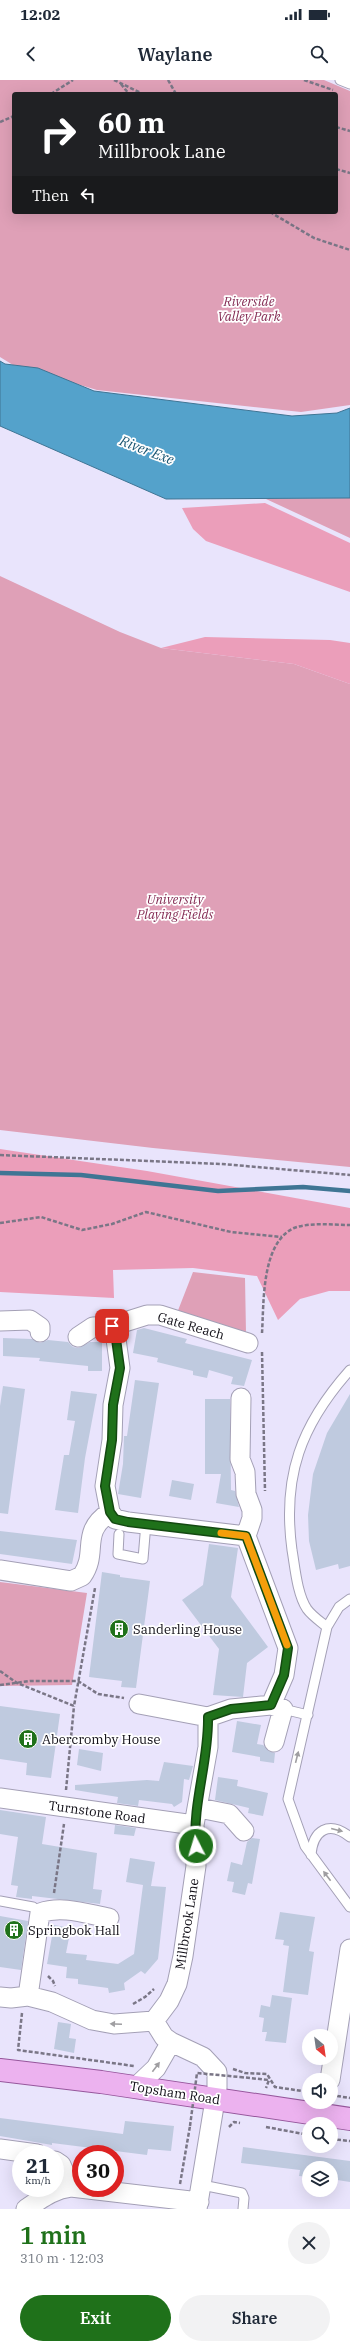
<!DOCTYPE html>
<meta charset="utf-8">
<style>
:root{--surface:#fff;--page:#f2f2f3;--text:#1f2937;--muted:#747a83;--accent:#1f711a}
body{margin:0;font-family:"IBM Plex Serif",serif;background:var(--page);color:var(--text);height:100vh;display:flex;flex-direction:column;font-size:15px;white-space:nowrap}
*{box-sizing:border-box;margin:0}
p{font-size:13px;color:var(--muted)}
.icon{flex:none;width:22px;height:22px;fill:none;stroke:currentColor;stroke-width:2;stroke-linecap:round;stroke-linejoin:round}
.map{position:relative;height:2129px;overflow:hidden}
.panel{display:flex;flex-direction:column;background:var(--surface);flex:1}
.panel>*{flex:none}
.hud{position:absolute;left:12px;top:12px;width:326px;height:122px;border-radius:4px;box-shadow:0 4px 16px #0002;background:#202124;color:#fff;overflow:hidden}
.needle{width:26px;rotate:151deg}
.buttons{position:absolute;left:302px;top:1949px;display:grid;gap:8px}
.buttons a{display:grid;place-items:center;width:36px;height:36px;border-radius:50%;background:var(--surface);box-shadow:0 4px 16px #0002;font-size:20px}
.speed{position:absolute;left:12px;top:2065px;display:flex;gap:8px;font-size:20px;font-weight:700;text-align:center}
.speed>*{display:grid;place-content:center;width:52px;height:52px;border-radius:50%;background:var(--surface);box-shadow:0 4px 16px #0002;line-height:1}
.speed small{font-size:10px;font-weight:400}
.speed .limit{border:6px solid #d22;background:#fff;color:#111}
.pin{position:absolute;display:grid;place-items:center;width:34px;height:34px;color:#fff;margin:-17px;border-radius:8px;box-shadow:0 2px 6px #0006}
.me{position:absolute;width:44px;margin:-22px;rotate:355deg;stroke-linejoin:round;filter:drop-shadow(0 0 3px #0008)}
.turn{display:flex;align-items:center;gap:14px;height:84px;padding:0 20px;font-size:18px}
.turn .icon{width:52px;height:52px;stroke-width:2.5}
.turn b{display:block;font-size:28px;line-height:34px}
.then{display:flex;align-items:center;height:38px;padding:0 20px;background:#0003;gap:8px;font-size:15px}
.round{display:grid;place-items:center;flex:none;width:42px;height:42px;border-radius:21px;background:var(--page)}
.head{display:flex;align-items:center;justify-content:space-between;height:68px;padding:0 20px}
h1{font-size:24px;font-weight:600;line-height:30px;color:var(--accent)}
.primary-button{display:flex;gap:8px;margin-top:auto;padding:8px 20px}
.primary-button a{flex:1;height:46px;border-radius:24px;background:var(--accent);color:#fff;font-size:16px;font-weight:600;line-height:46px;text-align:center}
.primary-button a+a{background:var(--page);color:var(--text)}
.status{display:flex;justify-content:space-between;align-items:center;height:28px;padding:0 20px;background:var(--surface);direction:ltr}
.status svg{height:11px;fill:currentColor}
header{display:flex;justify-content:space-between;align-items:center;height:52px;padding:0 20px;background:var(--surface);font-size:18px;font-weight:600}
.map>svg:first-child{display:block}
</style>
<div class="status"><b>12:02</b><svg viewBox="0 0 49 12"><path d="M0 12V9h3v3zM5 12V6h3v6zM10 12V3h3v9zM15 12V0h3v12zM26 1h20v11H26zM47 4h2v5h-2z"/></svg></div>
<header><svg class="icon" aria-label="back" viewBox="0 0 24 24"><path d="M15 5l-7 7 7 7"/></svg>Waylane<svg class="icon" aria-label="search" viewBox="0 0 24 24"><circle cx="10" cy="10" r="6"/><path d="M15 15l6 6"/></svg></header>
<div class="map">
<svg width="350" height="2129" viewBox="0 0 350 2129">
<rect width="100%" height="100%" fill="#e9e4fc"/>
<path fill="#dfa0b7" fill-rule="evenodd" d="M 0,0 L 324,0 L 350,11 L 350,325 L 301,332 L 97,310 L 13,285 L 0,277 ZM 14,14 L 336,14 L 336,132 L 14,132 Z
M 350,418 L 350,458 L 266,419 Z
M 0,496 L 120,552 L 161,568 L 294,584 L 350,604 L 350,1087 L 153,1068 L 0,1050 Z
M 193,1192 L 245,1198 L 246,1253 L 177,1233 Z
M 0,1502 L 87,1513 L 72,1605 L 0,1606 Z"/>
<path fill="#eb9eba" d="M 265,423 L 350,463 L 350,512 L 206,461 L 193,449 L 182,428 Z
M 205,557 L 330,560 L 350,563 L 350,604 L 294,584 L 161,568 Z
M 0,1069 L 147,1091 L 350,1128 L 350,1211 L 329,1211 L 300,1219 L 278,1240 L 257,1196 L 193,1188 L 113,1190 L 114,1218 L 0,1212 Z"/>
<path fill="#54a2cb" stroke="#3f7594" d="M 0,281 L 5,284 L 38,288 L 94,311 L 292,336 L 337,333 L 350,328 L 350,418 L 166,419 L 0,346 Z"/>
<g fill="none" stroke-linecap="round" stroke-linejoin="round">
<path stroke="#3f7594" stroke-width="4.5" d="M 0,1093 L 81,1095 L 218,1111 L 303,1107 L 350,1111"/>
</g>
<path fill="#bfcadf" d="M 144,1248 L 187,1259 L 185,1263 L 252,1280 L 244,1306 L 231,1304 L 233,1297 L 209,1290 L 207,1298 L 193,1295 L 193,1291 L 157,1282 L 158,1278 L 133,1273 L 137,1250 Z
M 3,1258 L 32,1259 L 40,1263 L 48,1260 L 68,1262 L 73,1267 L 78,1268 L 90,1262 L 102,1262 L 102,1291 L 88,1291 L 88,1286 L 39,1281 L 40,1278 L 3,1276 Z
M 135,1300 L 159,1303 L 141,1418 L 118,1414 L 123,1384 L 124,1356 L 127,1356 Z
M 3,1306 L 25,1309 L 8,1434 L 0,1433 L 0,1326 Z
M 71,1311 L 97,1314 L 85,1378 L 78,1433 L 55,1430 L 64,1375 L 69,1375 L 75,1341 L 67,1340 Z
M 350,1314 L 350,1486 L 339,1489 L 338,1484 L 316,1490 L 309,1461 L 308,1435 L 313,1394 L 327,1353 Z
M 205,1319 L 230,1319 L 231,1410 L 235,1411 L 239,1427 L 216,1423 L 221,1394 L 205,1394 Z
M 172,1400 L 194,1404 L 191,1420 L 169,1416 Z
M 0,1451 L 77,1460 L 72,1484 L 0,1474 Z
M 209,1464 L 238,1468 L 231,1517 L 268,1567 L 247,1583 L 243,1617 L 213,1615 L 219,1569 L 182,1520 L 203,1505 Z
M 102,1492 L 120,1495 L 120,1497 L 150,1501 L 136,1608 L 121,1607 L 122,1601 L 89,1597 Z
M 0,1626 L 60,1634 L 51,1698 L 26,1695 L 27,1683 L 0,1679 Z
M 237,1641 L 261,1645 L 257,1664 L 263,1665 L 271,1672 L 275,1673 L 274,1683 L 260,1681 L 260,1677 L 232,1672 Z
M 79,1669 L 103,1673 L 101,1691 L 77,1685 Z
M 164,1682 L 193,1686 L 189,1700 L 184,1699 L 182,1722 L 174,1727 L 172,1724 L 139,1720 L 138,1726 L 117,1723 L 118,1717 L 75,1710 L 75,1705 L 147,1700 L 159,1701 Z
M 218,1697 L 238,1700 L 237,1706 L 268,1713 L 263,1736 L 248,1733 L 249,1728 L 215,1720 Z
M 0,1730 L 46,1737 L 42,1764 L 97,1773 L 93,1809 L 102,1810 L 100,1824 L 32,1816 L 32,1819 L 16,1817 L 18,1806 L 11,1805 L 18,1757 L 0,1754 Z
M 115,1745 L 136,1748 L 134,1756 L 114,1754 Z
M 252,1758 L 260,1759 L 252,1804 L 248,1803 L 245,1815 L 232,1812 L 234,1802 L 227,1801 L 231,1782 L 242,1785 L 247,1762 Z
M 130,1778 L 155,1782 L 151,1806 L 166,1807 L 158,1879 L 145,1894 L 141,1891 L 124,1903 L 125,1910 L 109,1913 L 108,1908 L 78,1904 L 78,1899 L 66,1898 L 67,1887 L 47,1884 L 54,1845 L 71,1848 L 66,1873 L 87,1875 L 86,1880 L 118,1884 L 134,1874 L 143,1805 L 126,1802 Z
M 280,1832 L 315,1837 L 309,1871 L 314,1872 L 308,1915 L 283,1912 L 289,1866 L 283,1865 L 284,1860 L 275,1859 Z
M 0,1836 L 28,1841 L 21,1890 L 0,1887 Z
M 272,1915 L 292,1918 L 286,1963 L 265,1961 L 267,1952 L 262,1952 L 264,1938 L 259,1937 L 261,1925 L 270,1927 Z
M 58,1942 L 71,1944 L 69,1958 L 76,1959 L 74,1973 L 54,1969 Z
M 0,2038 L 123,2054 L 125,2041 L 174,2046 L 171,2071 L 148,2069 L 147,2075 L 52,2063 L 52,2065 L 0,2056 Z
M 243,2067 L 350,2081 L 350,2102 L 331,2099 L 331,2088 L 309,2088 L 309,2097 L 299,2096 L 300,2090 L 241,2083 Z"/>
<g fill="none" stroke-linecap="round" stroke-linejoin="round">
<g stroke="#a4a0b6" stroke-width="11">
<path id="lane" d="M 340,0 L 350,4
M 119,1454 L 118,1474 L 143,1479 L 146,1443
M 350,1519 L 339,1527 L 327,1547 L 288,1719 L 305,1766 L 350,1827
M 327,1547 C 321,1542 312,1536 307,1529 C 297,1514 295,1487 292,1470 C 282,1396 301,1345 350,1290
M 283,1629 L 308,1635
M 311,1775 C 313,1750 329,1740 350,1757
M 0,1821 L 33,1827 L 40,1833
M 202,2105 L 242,2113 L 244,2118 L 243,2129"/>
</g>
<g stroke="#a4a0b6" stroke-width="21">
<path id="street" d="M 0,1241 L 30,1240 L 40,1247 L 40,1252
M 112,1246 L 116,1259 L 120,1288 L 113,1325 L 112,1360 L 105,1406 L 110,1432 L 115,1439 L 128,1442 L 246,1456 L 288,1568 L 284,1595 L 271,1625 L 231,1629 L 208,1637
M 78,1257 L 93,1247 L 112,1246 L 147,1235 L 160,1235 L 248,1263
M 241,1318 L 240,1379 L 245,1392 L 246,1414 L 252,1430 L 252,1438 L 246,1456
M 0,1490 L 71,1501 L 82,1496 C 99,1472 79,1453 110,1432
M 139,1624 L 208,1637
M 271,1625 L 283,1629 L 274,1662
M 0,1718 L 194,1745
M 199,1728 L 229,1734 L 244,1751
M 28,1916 L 40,1833 C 62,1825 87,1834 109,1838
M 0,1917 L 11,1918 L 28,1916 L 52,1922 L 92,1940 L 114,1944 L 154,1941
M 330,2000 L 350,1869
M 136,2007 L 156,1988 L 171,1962
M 0,2069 L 37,2074
M 55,2081 L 61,2085 L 71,2107
M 26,2129 C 41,2119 53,2109 71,2107 L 199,2122
M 197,2129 L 217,2008 L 217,1992 L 203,1977 L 171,1962 L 164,1957 L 154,1941 L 169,1921 L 177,1904 L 183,1876 L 196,1786 L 194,1745 L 208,1667 L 208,1637"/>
</g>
<g stroke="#96579c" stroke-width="24">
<path id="primary" d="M 0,1990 L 101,2002 L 350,2039"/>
</g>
<path stroke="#7a7686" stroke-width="2.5" stroke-dasharray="4 2" stroke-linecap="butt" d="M 114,0 L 143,14
M 168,0 L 176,14
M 304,0 L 333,10
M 121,4 L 129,14
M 51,14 L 73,0
M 0,42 L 14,36
M 336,47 L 350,51
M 336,89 L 350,93
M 270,132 L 314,158 L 350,170
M 0,1075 L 222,1084 L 350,1095
M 0,1143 L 41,1137 L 82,1150 L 112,1144 L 146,1132 L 231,1152 L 282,1157
M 262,1253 C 264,1223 261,1163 294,1148 C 311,1142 333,1145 350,1145
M 262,1272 L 265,1411
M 0,1591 L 17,1603 L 74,1626 L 95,1508
M 0,1605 L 30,1601 L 78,1601 L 98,1614 L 124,1618
M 66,1710 L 74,1626
M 54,1813 L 64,1744
M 48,1896 L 53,1901 L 55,1906
M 133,1924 L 145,1917 L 154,1909
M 22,1933 L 18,1970 L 134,1986
M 233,1989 L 245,1993 L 267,1994 L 275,2007 L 309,2012
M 240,1997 L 269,2000 L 266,2008
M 337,2016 L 350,2018
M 229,2047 L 234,2042 L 240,2043
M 266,2047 L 309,2055
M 331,2059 L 350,2061
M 180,2104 L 190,2046"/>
<use href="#lane" stroke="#fff" stroke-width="9"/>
<use href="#street" stroke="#fff" stroke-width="19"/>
<use href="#primary" stroke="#ecb2ef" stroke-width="22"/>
<path stroke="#7a7686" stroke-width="2.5" stroke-dasharray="4 2" stroke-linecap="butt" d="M 190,2046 L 197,1993 L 240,1997"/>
</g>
<defs><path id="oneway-solid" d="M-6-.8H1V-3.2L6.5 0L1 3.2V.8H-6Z"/></defs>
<g fill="#9f9ea1">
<use href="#oneway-solid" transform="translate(297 1677) rotate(-76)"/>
<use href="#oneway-solid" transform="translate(337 1750) rotate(14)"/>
<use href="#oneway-solid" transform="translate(327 1796) rotate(-127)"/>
<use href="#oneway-solid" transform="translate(116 1944) rotate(-177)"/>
<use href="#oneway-solid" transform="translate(156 1987) rotate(-53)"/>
</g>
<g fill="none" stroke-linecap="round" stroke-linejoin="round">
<g stroke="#144911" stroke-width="10">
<path id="route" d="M 112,1246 L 116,1259 L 120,1288 L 113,1325 L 112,1360 L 105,1406 L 110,1432 L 115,1439 L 128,1442 L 246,1456 L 288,1568 L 284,1595 L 271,1625 L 231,1629 L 208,1637 C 209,1681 192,1724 196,1766"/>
</g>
<use href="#route" stroke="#1f711a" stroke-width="7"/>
<path stroke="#f59e0b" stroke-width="7" d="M 221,1453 L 246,1456 L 287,1565"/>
</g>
<defs>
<g id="building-disc" transform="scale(1)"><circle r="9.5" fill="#1f711a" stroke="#fff"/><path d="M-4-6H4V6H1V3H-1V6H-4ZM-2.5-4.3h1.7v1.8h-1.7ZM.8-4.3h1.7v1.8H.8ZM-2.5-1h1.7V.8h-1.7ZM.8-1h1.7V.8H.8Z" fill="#fff"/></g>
</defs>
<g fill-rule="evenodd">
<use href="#building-disc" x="119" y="1549"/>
<use href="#building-disc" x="28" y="1659"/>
<use href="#building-disc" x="14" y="1850"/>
</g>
<g text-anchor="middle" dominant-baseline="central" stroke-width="3.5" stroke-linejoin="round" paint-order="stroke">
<g font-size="13" font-style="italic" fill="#842b53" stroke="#fff">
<text x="249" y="221">Riverside<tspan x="249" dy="15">Valley Park</tspan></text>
<text x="175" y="819">University<tspan x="175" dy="15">Playing Fields</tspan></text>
</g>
<g font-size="13" fill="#0e0c14" stroke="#fff">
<text transform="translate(191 1246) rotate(16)">Gate Reach</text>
<text transform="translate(97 1732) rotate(8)">Turnstone Road</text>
<text transform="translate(187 1844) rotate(-81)">Millbrook Lane</text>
<text transform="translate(175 2013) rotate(9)">Topsham Road</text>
</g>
<g font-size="13" fill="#0e0c14" stroke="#fff" text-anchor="start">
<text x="133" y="1549">Sanderling House</text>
<text x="42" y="1659">Abercromby House</text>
<text x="28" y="1850">Springbok Hall</text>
</g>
<g font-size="14" font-style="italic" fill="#185572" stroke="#fff">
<text transform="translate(147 370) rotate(21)">River Exe</text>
</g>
</g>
</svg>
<div class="buttons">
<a><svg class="needle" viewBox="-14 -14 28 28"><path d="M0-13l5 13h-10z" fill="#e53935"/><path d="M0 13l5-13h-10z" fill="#747a83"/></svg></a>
<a><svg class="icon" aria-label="sound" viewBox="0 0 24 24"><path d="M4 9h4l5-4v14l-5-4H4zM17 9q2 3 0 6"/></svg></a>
<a><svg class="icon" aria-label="search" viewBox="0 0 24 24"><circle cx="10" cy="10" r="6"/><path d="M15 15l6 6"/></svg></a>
<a><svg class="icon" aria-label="layers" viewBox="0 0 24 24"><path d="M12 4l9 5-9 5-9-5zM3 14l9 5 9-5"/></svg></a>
</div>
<div class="speed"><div>21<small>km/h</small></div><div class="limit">30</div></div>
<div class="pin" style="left:112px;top:1246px;background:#d93025"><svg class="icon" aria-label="arrive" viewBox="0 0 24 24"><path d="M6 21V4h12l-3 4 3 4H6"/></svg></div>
<svg class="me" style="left:196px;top:1766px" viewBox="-20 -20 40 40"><circle r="17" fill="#1f711a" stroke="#fff" stroke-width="3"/><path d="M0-11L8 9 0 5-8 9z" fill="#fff"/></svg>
<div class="hud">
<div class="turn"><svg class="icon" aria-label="right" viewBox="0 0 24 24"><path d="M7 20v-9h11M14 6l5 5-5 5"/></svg><div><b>60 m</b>Millbrook Lane</div></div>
<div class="then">Then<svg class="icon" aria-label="left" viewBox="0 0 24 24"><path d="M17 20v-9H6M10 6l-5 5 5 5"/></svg></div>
</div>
</div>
<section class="panel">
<div class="head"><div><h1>1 min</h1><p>310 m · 12:03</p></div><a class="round"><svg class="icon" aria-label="close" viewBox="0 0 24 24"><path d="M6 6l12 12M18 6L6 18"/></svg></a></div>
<div class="primary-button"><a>Exit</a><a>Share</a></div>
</section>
